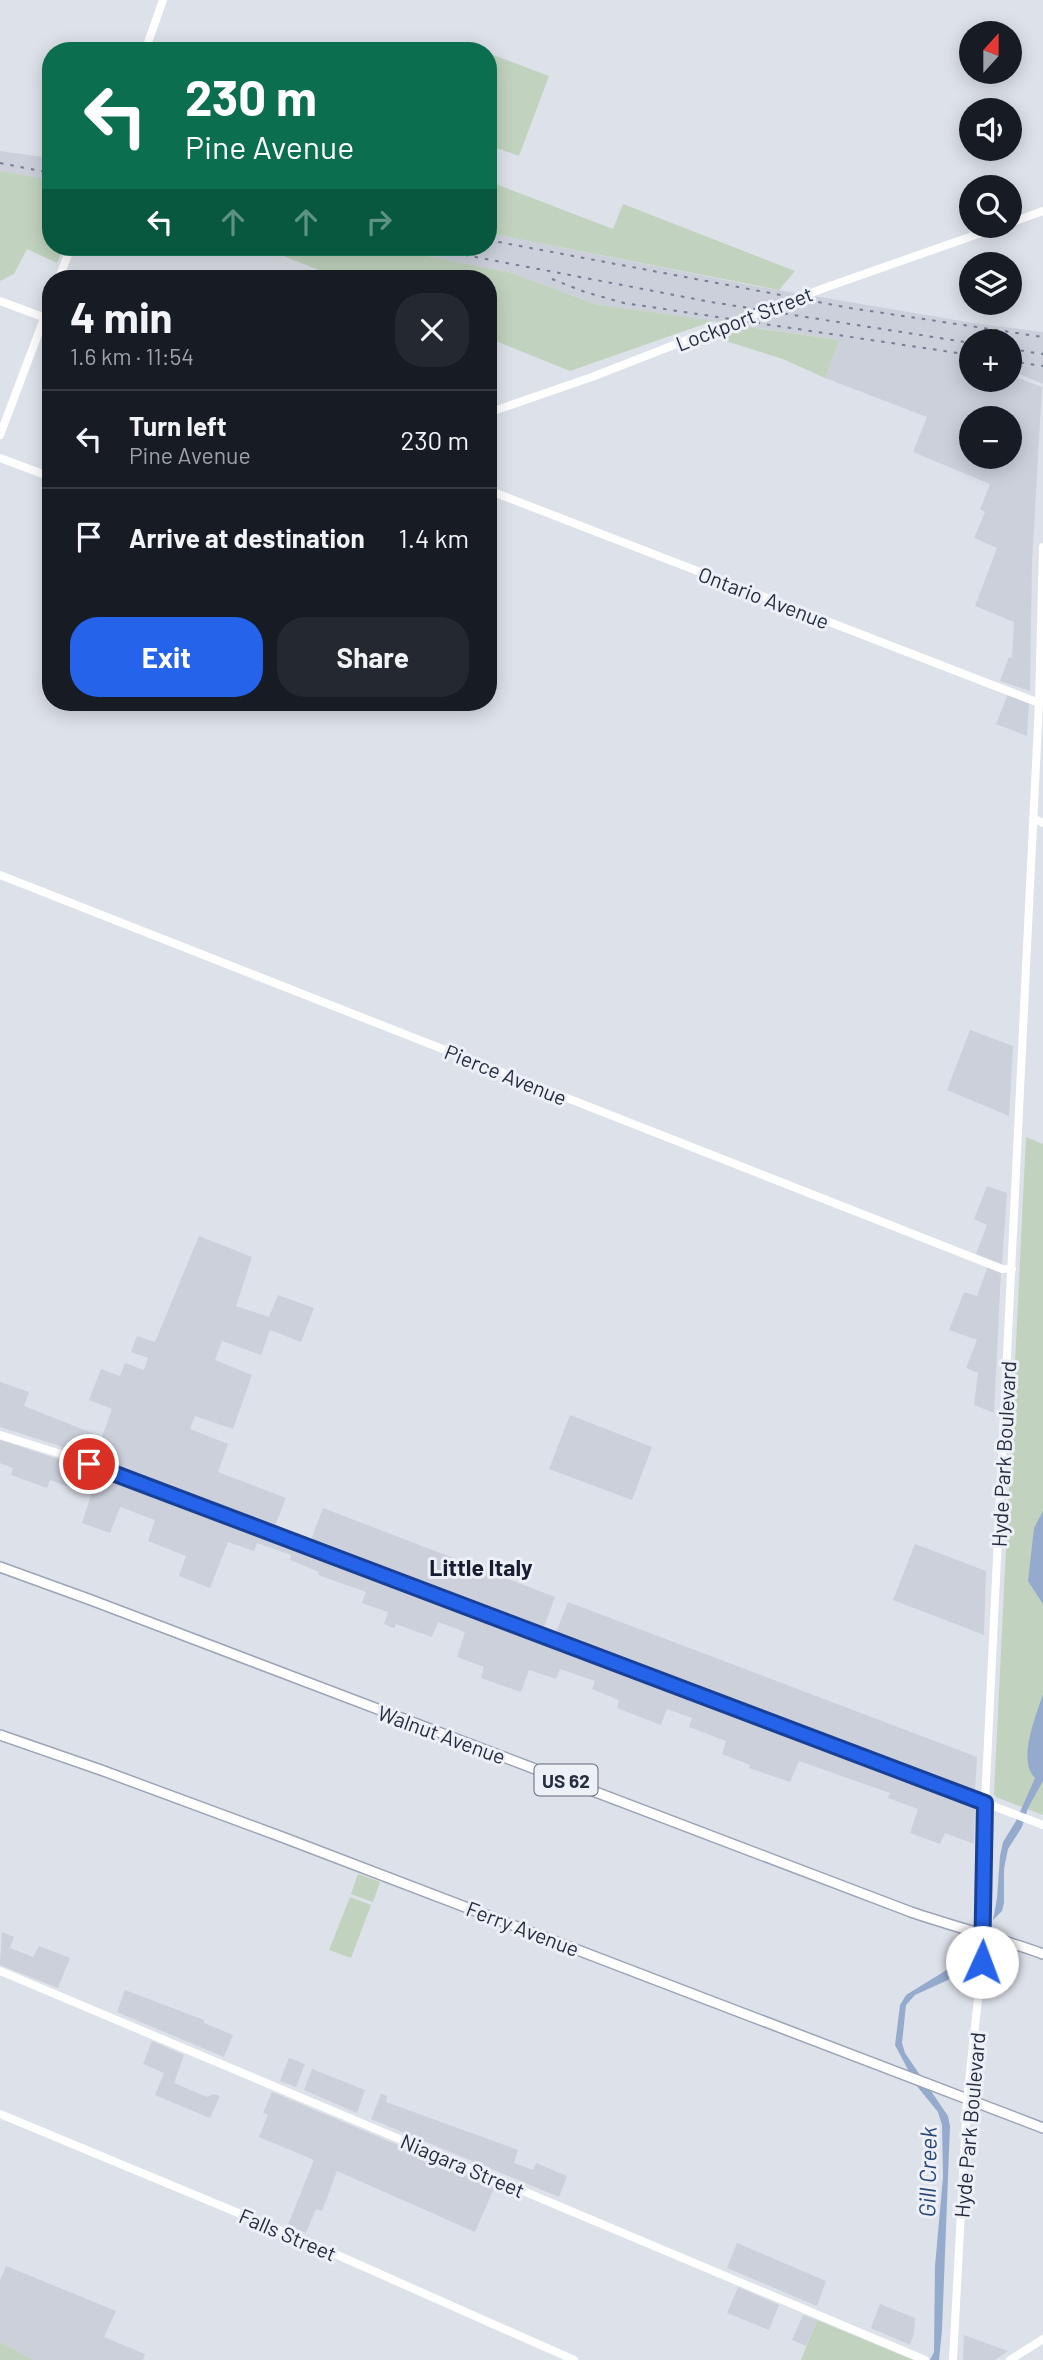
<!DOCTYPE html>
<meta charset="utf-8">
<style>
:root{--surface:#171b24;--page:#242831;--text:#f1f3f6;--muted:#9ea1a6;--line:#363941;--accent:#2563eb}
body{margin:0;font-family:Barlow,sans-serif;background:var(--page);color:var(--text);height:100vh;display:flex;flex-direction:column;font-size:26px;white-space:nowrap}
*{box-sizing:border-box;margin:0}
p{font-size:23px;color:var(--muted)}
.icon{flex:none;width:38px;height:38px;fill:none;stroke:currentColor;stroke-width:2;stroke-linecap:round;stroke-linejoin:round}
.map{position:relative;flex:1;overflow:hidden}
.drawer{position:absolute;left:42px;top:270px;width:455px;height:441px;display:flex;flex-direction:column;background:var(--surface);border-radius:28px;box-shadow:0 4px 18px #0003}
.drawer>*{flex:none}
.banner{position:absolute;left:42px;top:42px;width:455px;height:214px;border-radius:28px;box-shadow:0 4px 18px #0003;background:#0b6e4f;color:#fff;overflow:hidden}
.needle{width:46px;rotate:21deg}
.controls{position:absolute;left:959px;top:21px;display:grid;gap:14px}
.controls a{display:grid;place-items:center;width:63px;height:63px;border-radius:50%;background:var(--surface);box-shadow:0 4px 18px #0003;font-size:35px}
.pin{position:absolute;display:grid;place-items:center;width:60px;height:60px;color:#fff;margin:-30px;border:4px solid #fff;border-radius:50%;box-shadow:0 2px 7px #0007}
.me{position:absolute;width:77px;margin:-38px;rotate:2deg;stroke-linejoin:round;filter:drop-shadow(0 0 5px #0008)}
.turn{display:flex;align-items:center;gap:24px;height:147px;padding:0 28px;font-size:32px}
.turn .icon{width:91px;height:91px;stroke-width:2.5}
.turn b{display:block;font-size:49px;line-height:60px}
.lanes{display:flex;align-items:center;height:66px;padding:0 28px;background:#0003;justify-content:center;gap:35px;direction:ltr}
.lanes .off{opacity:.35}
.round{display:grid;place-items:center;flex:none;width:74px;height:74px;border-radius:28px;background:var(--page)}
.summary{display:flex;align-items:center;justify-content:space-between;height:119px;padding:0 28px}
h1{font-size:42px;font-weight:700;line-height:52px}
.button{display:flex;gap:14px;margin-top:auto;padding:14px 28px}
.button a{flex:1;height:80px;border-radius:28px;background:var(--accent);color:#fff;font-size:28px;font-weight:700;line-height:80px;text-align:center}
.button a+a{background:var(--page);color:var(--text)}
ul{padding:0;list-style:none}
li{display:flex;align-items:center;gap:21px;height:98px;padding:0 28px;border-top:2px solid var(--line)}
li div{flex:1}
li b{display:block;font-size:26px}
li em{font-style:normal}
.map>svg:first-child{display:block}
</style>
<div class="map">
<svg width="1043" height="2360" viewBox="0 0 1043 2360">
<rect width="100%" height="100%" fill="#dde1e9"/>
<path fill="#cbd0db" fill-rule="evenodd" d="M 0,151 L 51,158 L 51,180 L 0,171 Z
M 488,233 L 760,287 L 973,323 L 1043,332 L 1043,384 L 1010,370 L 1010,341 L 971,341 L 971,380 L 1010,380 L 1010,375 L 1042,387 L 1032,562 L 1030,691 L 1000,681 L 1009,657 L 1012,658 L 1014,622 L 975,606 L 997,548 L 974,538 L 985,512 L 980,509 L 990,484 L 913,452 L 927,417 L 825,378 L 839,340 L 595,304 L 512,273 L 383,247 L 488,247 ZM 971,418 L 1010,418 L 1010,457 L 971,457 Z
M 1008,694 L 1029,702 L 1027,736 L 996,724 Z
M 970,1030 L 1013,1046 L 1009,1116 L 947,1090 Z
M 987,1186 L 1007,1193 L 1002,1264 L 976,1254 L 987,1225 L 974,1219 Z
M 199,1236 L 252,1257 L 236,1306 L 269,1317 L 278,1295 L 314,1308 L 301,1342 L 270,1330 L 261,1355 L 222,1341 L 215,1360 L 252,1375 L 233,1429 L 195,1416 L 190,1429 L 228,1444 L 218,1472 L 286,1498 L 275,1526 L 60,1446 L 0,1427 L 0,1382 L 29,1392 L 24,1406 L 102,1437 L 112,1409 L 89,1400 L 101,1369 L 120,1376 L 125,1363 L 144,1370 L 148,1358 L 131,1352 L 137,1336 L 155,1342 Z
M 988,1266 L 1001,1271 L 994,1413 L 974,1405 L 978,1373 L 966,1368 L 977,1340 L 949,1330 L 964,1292 L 977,1296 Z
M 570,1415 L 652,1447 L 632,1500 L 549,1469 Z
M 0,1440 L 70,1463 L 153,1493 L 973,1805 L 975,1807 L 974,1844 L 945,1833 L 940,1844 L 910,1833 L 918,1809 L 888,1798 L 890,1793 L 799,1761 L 790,1782 L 749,1768 L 750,1765 L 722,1754 L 726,1741 L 689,1727 L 692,1718 L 667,1709 L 661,1725 L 617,1708 L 619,1700 L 592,1689 L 595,1681 L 560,1669 L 556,1679 L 529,1670 L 521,1692 L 481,1678 L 484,1667 L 457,1657 L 465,1632 L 438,1622 L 432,1637 L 396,1624 L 394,1628 L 384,1624 L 388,1612 L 362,1603 L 366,1592 L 318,1575 L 319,1572 L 290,1560 L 291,1555 L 257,1543 L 254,1551 L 228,1542 L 210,1588 L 179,1576 L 186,1556 L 148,1541 L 155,1520 L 120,1507 L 110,1533 L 82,1523 L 91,1495 L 50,1480 L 47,1488 L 11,1475 L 13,1468 L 0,1463 Z
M 323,1508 L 555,1597 L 544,1627 L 311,1540 Z
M 915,1544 L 986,1571 L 984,1635 L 893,1600 Z
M 568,1602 L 977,1757 L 975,1790 L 973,1791 L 556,1632 Z
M 2,1932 L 14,1937 L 10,1948 L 33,1957 L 39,1946 L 70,1958 L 58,1988 L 0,1965 Z
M 125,1990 L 204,2020 L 204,2023 L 233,2035 L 224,2057 L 117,2012 Z
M 152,2041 L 184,2055 L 174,2083 L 207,2097 L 214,2094 L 220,2096 L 210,2118 L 155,2095 L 164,2073 L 143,2064 Z
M 289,2058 L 305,2064 L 296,2087 L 280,2081 Z
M 312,2069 L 365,2090 L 357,2113 L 304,2090 Z
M 272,2092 L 495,2186 L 475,2232 L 337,2171 L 322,2211 L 316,2209 L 306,2233 L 288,2225 L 314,2160 L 259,2137 L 268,2115 L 263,2113 Z
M 381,2094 L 387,2096 L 386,2102 L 518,2150 L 514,2163 L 533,2170 L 536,2163 L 567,2176 L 559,2197 L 371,2119 Z
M 737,2243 L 826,2281 L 817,2306 L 727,2268 Z
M 6,2266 L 116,2311 L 104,2337 L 145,2354 L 143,2360 L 34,2360 L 0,2342 L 0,2281 Z
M 738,2287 L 779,2305 L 769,2330 L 727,2313 Z
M 880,2304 L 915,2318 L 914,2334 L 910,2345 L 871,2328 Z
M 803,2315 L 817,2320 L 806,2346 L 792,2340 Z
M 964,2335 L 1008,2351 L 995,2360 L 963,2360 Z"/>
<path fill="#c1d3be" d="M 488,53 L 549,76 L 519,156 L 488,145 Z
M 0,171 L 51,180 L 51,247 L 63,247 L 57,263 L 27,249 L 14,274 L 0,281 Z
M 488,181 L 613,229 L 623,204 L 795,271 L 779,290 L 488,233 Z
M 261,247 L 383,247 L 512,273 L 595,304 L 713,321 L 570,371 L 488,338 L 488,278 L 339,278 Z
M 742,326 L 839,340 L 825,378 L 783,359 L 713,337 Z
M 1026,1137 L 1043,1144 L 1043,1815 L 996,1797 L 994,1794 Z
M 358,1874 L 380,1882 L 373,1902 L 351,1894 Z
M 350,1897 L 371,1905 L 351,1958 L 329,1950 Z
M 817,2320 L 913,2360 L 801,2360 Z
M 0,2342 L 34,2360 L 0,2360 Z"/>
<path fill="#95abcd" d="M 1043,1511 L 1043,1604 L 1028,1581 L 1034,1528 Z
M 1043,1694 L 1043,1781 L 1028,1808 L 1022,1827 L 1008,1849 L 1004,1869 L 1004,1903 L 1002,1911 L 993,1920 L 997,1898 L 1000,1856 L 1003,1842 L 1016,1821 L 1035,1778 C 1017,1760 1036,1716 1043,1694 Z
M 968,1944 L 967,1952 L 948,1980 L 915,1995 L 906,2005 L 902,2043 L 905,2053 L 948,2116 L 950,2126 L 942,2330 L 939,2360 L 930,2360 L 934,2352 L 935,2266 L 943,2177 L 942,2125 L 938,2112 L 916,2085 L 895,2045 L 900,2005 L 906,1995 L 945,1971 Z"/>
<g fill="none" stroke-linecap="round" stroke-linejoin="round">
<g stroke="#9ca4b6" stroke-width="12">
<path id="primary" d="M 0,1567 L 91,1600 L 911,1912 C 955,1927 999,1938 1043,1954
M 0,1735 L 101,1770 L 282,1837 L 1043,2128"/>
</g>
<path stroke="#fff" stroke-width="8" d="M 145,51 L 163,0
M 1010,223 L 1043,211
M 59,278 L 71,247
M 830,286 L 1001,226
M 0,301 L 51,320
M 488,413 L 592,377 L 697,336
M 0,435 L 51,300
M 0,458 L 51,477
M 488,490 L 1039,703
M 1033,818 L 1043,823
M 0,875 L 1002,1269 L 1012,1269
M 0,1435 L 71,1457 L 166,1492 L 1043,1825
M 0,1971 L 925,2360
M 0,2114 L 308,2242 L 574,2360
M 953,2360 L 967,2100 L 982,1962 L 985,1803 L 1039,703 L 1043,547
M 1010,2360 L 1043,2339"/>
<use href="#primary" stroke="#fff" stroke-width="9"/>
<path stroke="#757e94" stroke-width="2" stroke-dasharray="3.5 7" stroke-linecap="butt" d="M 0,163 L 51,173
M 488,240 L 850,308 L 1043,337
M 423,247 L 711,302 L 971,343
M 552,279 L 585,292 L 624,303 L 971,355
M 1010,349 L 1043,354
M 1010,361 L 1043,366"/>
<path stroke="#fff" stroke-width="8" d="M 697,336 L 830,286"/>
</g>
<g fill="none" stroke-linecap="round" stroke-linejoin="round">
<g stroke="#184099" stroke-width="18">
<path id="route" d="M 89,1464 L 985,1803 L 982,1962"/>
</g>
<use href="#route" stroke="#2563eb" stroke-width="12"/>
</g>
<g text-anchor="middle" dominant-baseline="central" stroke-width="6" stroke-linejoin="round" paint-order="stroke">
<rect fill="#edf0f6" stroke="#616877" stroke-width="2" x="534.5" y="1764.5" width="63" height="31" rx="5"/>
<g font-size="19" font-weight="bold" fill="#252d41">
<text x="566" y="1780">US 62</text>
</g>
<g font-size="21" fill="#252d41" stroke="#edf0f6">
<text transform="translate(744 318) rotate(-21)">Lockport Street</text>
<text transform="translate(764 597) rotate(21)">Ontario Avenue</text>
<text transform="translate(506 1074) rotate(22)">Pierce Avenue</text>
<text transform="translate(1003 1454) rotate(-87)">Hyde Park Boulevard</text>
<text transform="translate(442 1734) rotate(20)">Walnut Avenue</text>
<text transform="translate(523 1928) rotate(21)">Ferry Avenue</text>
<text transform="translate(969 2125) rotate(-85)">Hyde Park Boulevard</text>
<text transform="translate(463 2165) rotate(23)">Niagara Street</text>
<text transform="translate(288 2234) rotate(23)">Falls Street</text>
</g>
<g font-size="23" font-weight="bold" fill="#181e31" stroke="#edf0f6">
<text x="481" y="1567">Little Italy</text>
</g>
<g font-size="23" font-style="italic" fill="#2c4879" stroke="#edf0f6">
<text transform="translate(927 2172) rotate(-89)">Gill Creek</text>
</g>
</g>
</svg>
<div class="controls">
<a><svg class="needle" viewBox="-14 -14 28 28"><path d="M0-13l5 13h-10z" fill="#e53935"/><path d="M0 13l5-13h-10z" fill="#9ea1a6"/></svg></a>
<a><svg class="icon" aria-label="sound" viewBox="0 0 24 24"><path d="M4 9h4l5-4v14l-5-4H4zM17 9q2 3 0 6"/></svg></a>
<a><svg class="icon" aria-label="search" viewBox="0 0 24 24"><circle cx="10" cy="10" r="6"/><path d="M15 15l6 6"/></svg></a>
<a><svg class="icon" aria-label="layers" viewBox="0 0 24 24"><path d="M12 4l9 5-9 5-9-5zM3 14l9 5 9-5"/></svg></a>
<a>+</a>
<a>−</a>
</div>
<div class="pin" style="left:89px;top:1464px;background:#d93025"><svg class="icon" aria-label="arrive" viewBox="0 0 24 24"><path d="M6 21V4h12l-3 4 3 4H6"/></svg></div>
<svg class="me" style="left:982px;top:1962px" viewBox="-20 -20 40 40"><circle r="19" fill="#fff"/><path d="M0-13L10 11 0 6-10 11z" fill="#2563eb"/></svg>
<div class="banner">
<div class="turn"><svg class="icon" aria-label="left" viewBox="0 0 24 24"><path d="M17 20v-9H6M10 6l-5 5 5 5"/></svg><div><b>230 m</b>Pine Avenue</div></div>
<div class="lanes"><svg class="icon" aria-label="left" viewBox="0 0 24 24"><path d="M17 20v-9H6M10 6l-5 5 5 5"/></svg><svg class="icon off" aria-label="ahead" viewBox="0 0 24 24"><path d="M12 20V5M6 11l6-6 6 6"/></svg><svg class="icon off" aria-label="ahead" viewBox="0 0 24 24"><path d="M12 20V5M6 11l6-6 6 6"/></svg><svg class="icon off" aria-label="right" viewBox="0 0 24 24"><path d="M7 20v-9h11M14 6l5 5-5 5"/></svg></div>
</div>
<section class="drawer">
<div class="summary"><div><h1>4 min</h1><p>1.6 km · 11:54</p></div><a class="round"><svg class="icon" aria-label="close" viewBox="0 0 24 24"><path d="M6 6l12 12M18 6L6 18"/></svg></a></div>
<ul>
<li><svg class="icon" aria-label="left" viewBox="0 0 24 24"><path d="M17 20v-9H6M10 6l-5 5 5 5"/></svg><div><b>Turn left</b><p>Pine Avenue</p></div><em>230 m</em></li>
<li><svg class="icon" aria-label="arrive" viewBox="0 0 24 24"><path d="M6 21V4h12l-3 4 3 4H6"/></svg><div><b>Arrive at destination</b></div><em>1.4 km</em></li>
</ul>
<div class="button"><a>Exit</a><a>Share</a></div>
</section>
</div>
